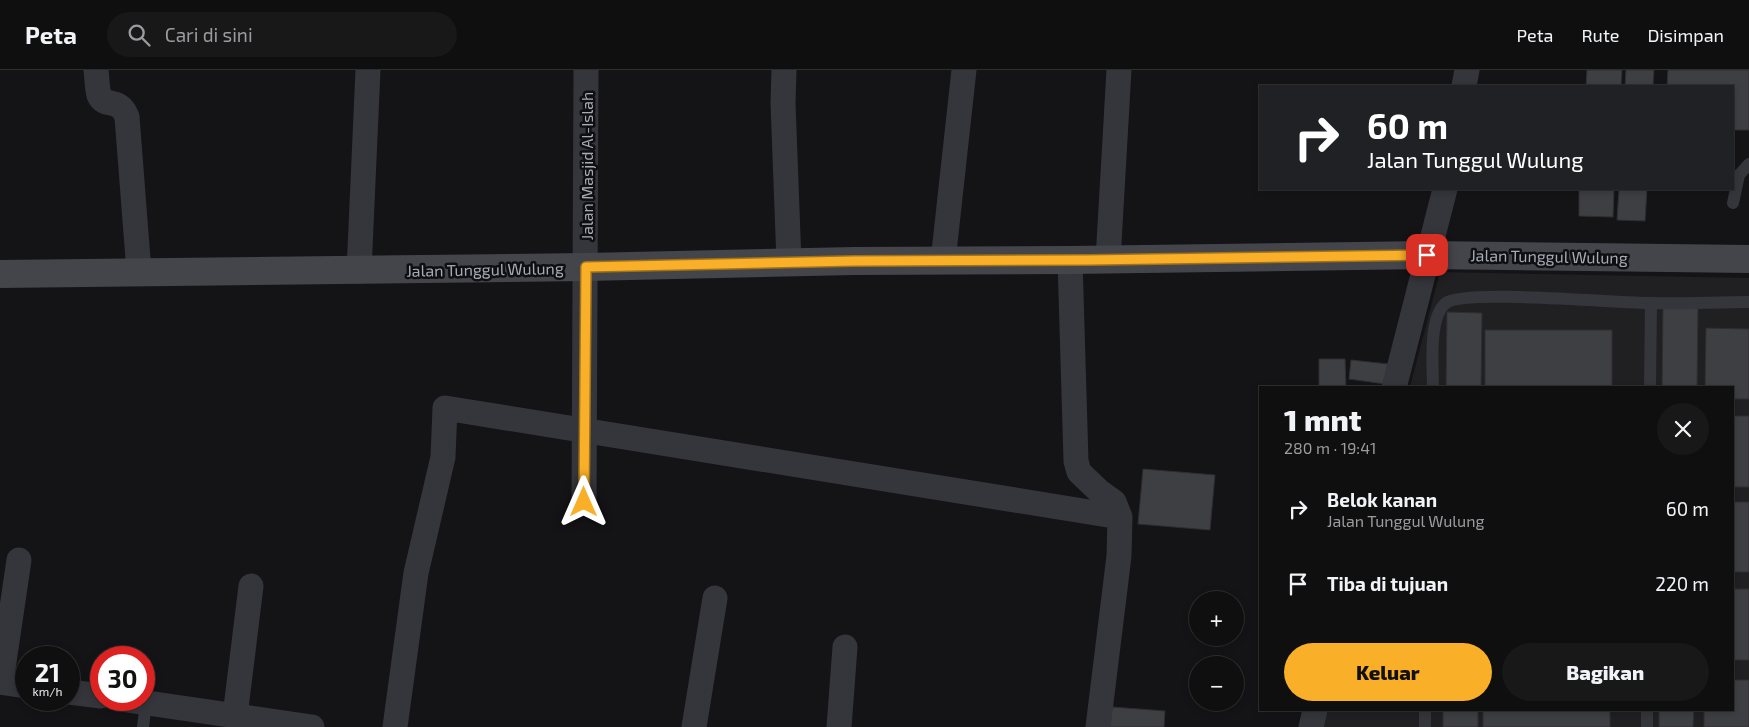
<!DOCTYPE html>
<html lang="id">
<meta charset="utf-8">
<style>
:root{--surface:#0f0f10;--page:#181819;--text:#f1f3f6;--muted:#9b9c9f;--line:#2f2f30;--accent:#f9af28}
body{margin:0;font-family:"Exo 2",sans-serif;background:var(--page);color:var(--text);height:100vh;display:flex;flex-direction:column;font-size:19px;white-space:nowrap}
*{box-sizing:border-box;margin:0}
p{font-size:16px;color:var(--muted)}
.icon{flex:none;width:28px;height:28px;fill:none;stroke:currentColor;stroke-width:2;stroke-linecap:round;stroke-linejoin:round}
.map{position:relative;flex:1;overflow:hidden}
.side{position:absolute;left:1259px;top:316px;width:475px;height:325px;display:flex;flex-direction:column;background:var(--surface);border-radius:0px;box-shadow:0 2px 8px #0003,0 0 0 1px var(--line)}
.side>*{flex:none}
.top-card{position:absolute;left:1259px;top:15px;width:475px;height:105px;border-radius:0px;box-shadow:0 2px 8px #0003,0 0 0 1px var(--line);background:#202124;color:#fff;overflow:hidden}
.controls{position:absolute;left:1189px;top:521px;display:grid;gap:10px}
.controls a{display:grid;place-items:center;width:55px;height:55px;border-radius:50%;background:var(--surface);box-shadow:0 2px 8px #0003,0 0 0 1px var(--line);font-size:25px}
.speed{position:absolute;left:15px;top:576px;display:flex;gap:10px;font-size:25px;font-weight:700;text-align:center}
.speed>*{display:grid;place-content:center;width:65px;height:65px;border-radius:50%;background:var(--surface);box-shadow:0 2px 8px #0003,0 0 0 1px var(--line);line-height:1}
.speed small{font-size:12px;font-weight:400}
.speed .limit{border:8px solid #d22;background:#fff;color:#111}
.pin{position:absolute;display:grid;place-items:center;width:42px;height:42px;color:#fff;margin:-21px;border-radius:10px;box-shadow:0 2px 8px #0006}
.me{position:absolute;width:55px;margin:-28px;rotate:0deg;stroke-linejoin:round;filter:drop-shadow(0 0 4px #0008)}
.turn{display:flex;align-items:center;gap:18px;height:105px;padding:0 25px;font-size:22px}
.turn .icon{width:65px;height:65px;stroke-width:2.5}
.turn b{display:block;font-size:35px;line-height:42px}
.round{display:grid;place-items:center;flex:none;width:52px;height:52px;border-radius:26px;background:var(--page)}
.head{display:flex;align-items:center;justify-content:space-between;height:85px;padding:0 25px}
h1{font-size:30px;font-weight:800;line-height:38px}
.primary-button{display:flex;gap:10px;margin-top:auto;padding:10px 25px}
.primary-button a{flex:1;height:58px;border-radius:30px;background:var(--accent);color:#111;font-size:20px;font-weight:800;line-height:58px;text-align:center}
.primary-button a+a{background:var(--page);color:var(--text)}
ul{padding:0;list-style:none}
li{display:flex;align-items:center;gap:15px;height:75px;padding:0 25px}
li div{flex:1}
li b{display:block;font-size:19px}
li em{font-style:normal}
header{display:flex;align-items:center;gap:30px;box-sizing:border-box;height:70px;padding:0 25px;background:var(--surface);border-bottom:1px solid var(--line)}
header strong{font-size:24px}
nav{display:flex;gap:28px;margin-inline-start:auto;font-size:18px}
.search{width:350px;height:45px;background:var(--page);display:flex;align-items:center;gap:12px;box-sizing:border-box;padding:0 18px;border-radius:28px;color:var(--muted);font-size:19px}
.map>svg:first-child{display:block}
</style>
<header>
<strong>Peta</strong>
<div class="search"><svg class="icon" aria-label="search" viewBox="0 0 24 24"><circle cx="10" cy="10" r="6"/><path d="M15 15l6 6"/></svg>Cari di sini</div>
<nav><a>Peta</a><a>Rute</a><a>Disimpan</a></nav>
</header>
<div class="map">
<svg width="1749" height="657" viewBox="0 0 1749 657">
<rect width="100%" height="100%" fill="#141416"/>
<path fill="#202023" d="M 1440,202 L 1749,208 L 1749,657 L 1321,657 L 1325,640 L 1732,640 L 1732,318 L 1410,317 Z"/>
<path fill="#3e3f43" stroke="#2e2e32" d="M 1587,0 L 1622,0 L 1621,16 L 1586,16 Z
M 1626,0 L 1654,0 L 1653,16 L 1625,16 Z
M 1668,0 L 1749,0 L 1749,60 L 1732,60 L 1732,16 L 1667,16 Z
M 1579,119 L 1614,119 L 1613,147 L 1579,146 Z
M 1619,119 L 1647,119 L 1645,151 L 1617,150 Z
M 1663,236 L 1698,236 L 1697,318 L 1662,318 Z
M 1447,242 L 1482,243 L 1481,318 L 1446,318 Z
M 1706,258 L 1749,259 L 1749,329 L 1732,329 L 1732,318 L 1705,318 Z
M 1485,260 L 1612,260 L 1612,318 L 1485,318 Z
M 1319,289 L 1345,289 L 1346,318 L 1319,318 Z
M 1351,290 L 1388,294 L 1385,314 L 1349,309 Z
M 1732,346 L 1749,346 L 1749,417 L 1732,417 Z
M 1143,399 L 1215,405 L 1210,460 L 1138,454 Z
M 1732,432 L 1749,432 L 1749,502 L 1732,502 Z
M 1732,519 L 1749,519 L 1749,590 L 1732,590 Z
M 1732,610 L 1749,610 L 1749,657 L 1704,657 L 1704,640 L 1732,640 Z
M 1112,637 L 1165,641 L 1164,657 L 1110,657 Z
M 1443,640 L 1478,640 L 1478,657 L 1443,657 Z
M 1483,640 L 1610,640 L 1610,657 L 1483,657 Z
M 1659,640 L 1694,640 L 1693,657 L 1659,657 Z"/>
<g fill="none" stroke-linecap="round" stroke-linejoin="round">
<path stroke="#35363b" stroke-width="12" d="M 1733,133 L 1739,105 L 1749,94
M 1433,318 C 1433,297 1428,247 1446,233 C 1463,219 1618,233 1650,233 C 1683,234 1716,232 1749,232
M 1650,318 L 1651,233
M 143,657 L 146,633
M 1425,657 L 1425,640
M 1647,657 L 1647,640"/>
<path stroke="#35363b" stroke-width="25" d="M 96,0 C 97,8 97,18 99,25 C 105,39 119,26 127,47 L 139,202
M 784,0 L 783,33 L 789,192
M 1464,16 L 1467,0
M 1070,190 L 1076,391 L 1079,402 L 1100,422 L 1114,432 L 1120,447 L 1119,486 L 1098,657
M 1108,190 L 1119,0
M 943,191 L 964,0
M 359,201 L 368,0
M 1394,318 L 1445,119
M 584,433 L 586,0
M 0,612 L 26,616
M 1,612 L 19,490
M 69,622 L 101,626
M 127,630 L 312,657
M 235,646 L 251,516
M 395,657 L 416,503 L 443,387 L 445,338 L 1120,447
M 694,657 L 715,528
M 839,657 L 845,577
M 1311,657 L 1315,640"/>
<path stroke="#43454b" stroke-width="28" d="M 0,204 L 586,197 L 854,191 L 1070,190 L 1427,185 L 1749,189"/>
</g>
<g fill="none" stroke-linecap="round" stroke-linejoin="round">
<g stroke="#a2721a" stroke-width="12">
<path id="route" d="M 584,432 L 586,197 L 854,191 L 1089,190 L 1427,185"/>
</g>
<use href="#route" stroke="#f9af28" stroke-width="9"/>
</g>
<g text-anchor="middle" dominant-baseline="central" stroke-width="5" stroke-linejoin="round" paint-order="stroke">
<g font-size="16" fill="#a5abb7" stroke="#0f0f11">
<text transform="translate(586 96) rotate(-90)">Jalan Masjid Al-Islah</text>
<text transform="translate(1549 186) rotate(1)">Jalan Tunggul Wulung</text>
<text transform="translate(485 199) rotate(-1)">Jalan Tunggul Wulung</text>
</g>
</g>
</svg>
<div class="controls">
<a>+</a>
<a>−</a>
</div>
<div class="speed"><div>21<small>km/h</small></div><div class="limit">30</div></div>
<div class="pin" style="left:1427px;top:185px;background:#d93025"><svg class="icon" aria-label="arrive" viewBox="0 0 24 24"><path d="M6 21V4h12l-3 4 3 4H6"/></svg></div>
<svg class="me" style="left:584px;top:432px" viewBox="-20 -20 40 40"><path d="M0-17L14 15 0 8-14 15z" fill="#f9af28" stroke="#fff" stroke-width="4"/></svg>
<div class="top-card">
<div class="turn"><svg class="icon" aria-label="right" viewBox="0 0 24 24"><path d="M7 20v-9h11M14 6l5 5-5 5"/></svg><div><b>60 m</b>Jalan Tunggul Wulung</div></div>
</div>
<section class="side">
<div class="head"><div><h1>1 mnt</h1><p>280 m · 19:41</p></div><a class="round"><svg class="icon" aria-label="close" viewBox="0 0 24 24"><path d="M6 6l12 12M18 6L6 18"/></svg></a></div>
<ul>
<li><svg class="icon" aria-label="right" viewBox="0 0 24 24"><path d="M7 20v-9h11M14 6l5 5-5 5"/></svg><div><b>Belok kanan</b><p>Jalan Tunggul Wulung</p></div><em>60 m</em></li>
<li><svg class="icon" aria-label="arrive" viewBox="0 0 24 24"><path d="M6 21V4h12l-3 4 3 4H6"/></svg><div><b>Tiba di tujuan</b></div><em>220 m</em></li>
</ul>
<div class="primary-button"><a>Keluar</a><a>Bagikan</a></div>
</section>
</div>
